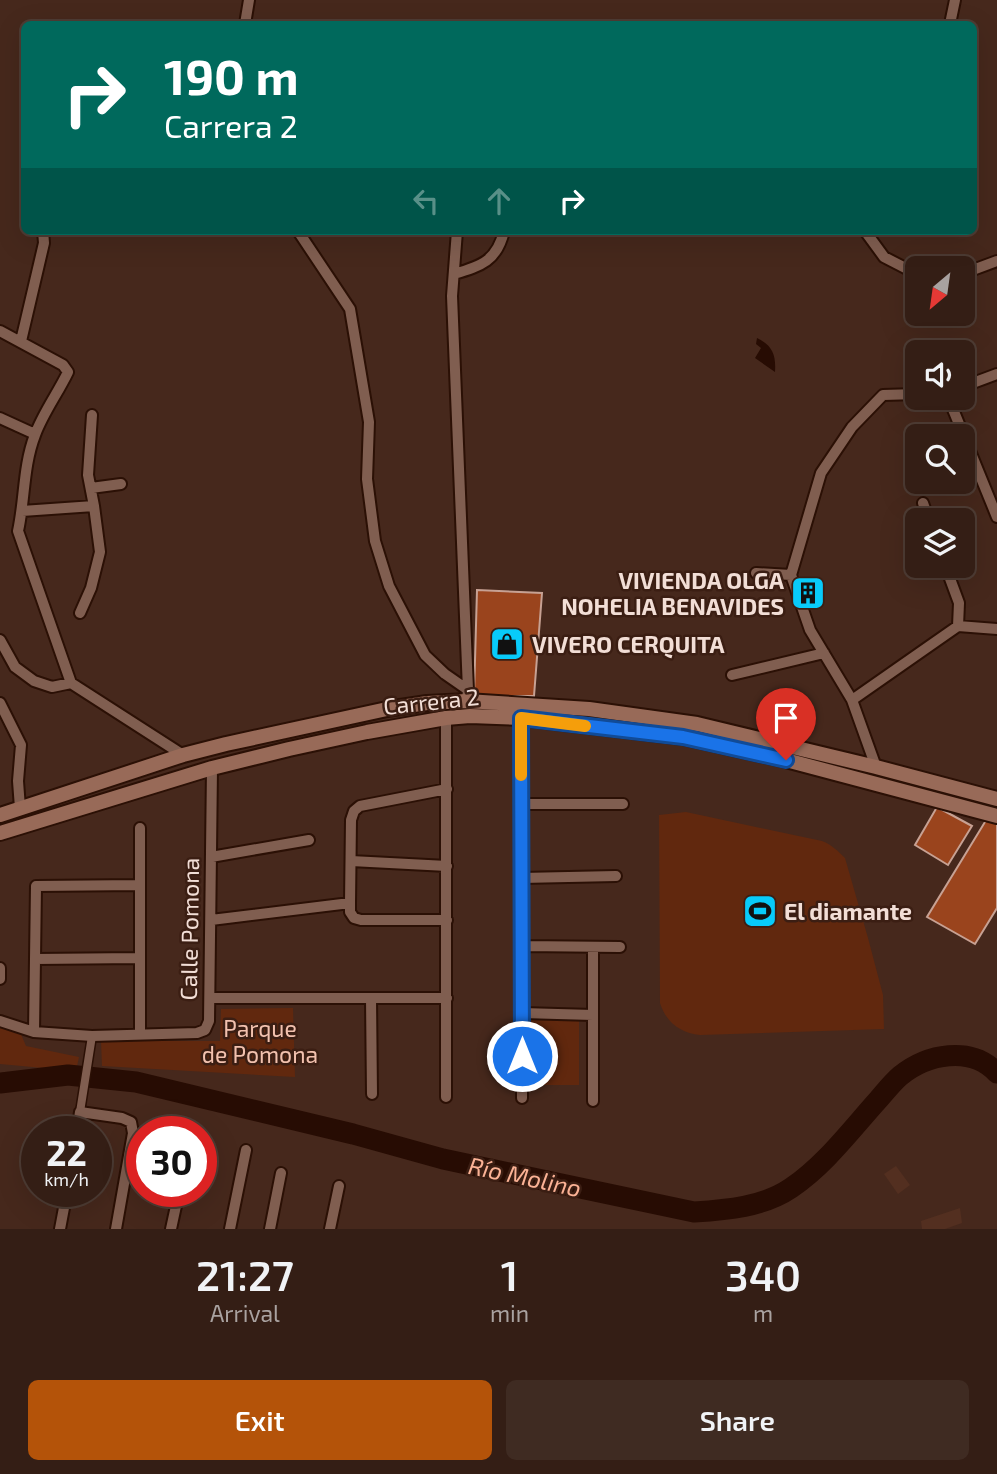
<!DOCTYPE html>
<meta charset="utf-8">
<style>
:root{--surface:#341e15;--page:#3f2b22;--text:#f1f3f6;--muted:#a9a2a0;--line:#4e3c34;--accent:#b45309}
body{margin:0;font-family:"Exo 2",sans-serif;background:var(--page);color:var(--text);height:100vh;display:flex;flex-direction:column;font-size:26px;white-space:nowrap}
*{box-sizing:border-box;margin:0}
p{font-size:23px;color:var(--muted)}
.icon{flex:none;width:38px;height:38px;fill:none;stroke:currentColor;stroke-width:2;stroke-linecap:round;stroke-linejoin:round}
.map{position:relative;height:1229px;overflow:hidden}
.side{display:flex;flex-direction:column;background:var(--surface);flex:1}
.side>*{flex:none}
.banner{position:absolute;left:21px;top:21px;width:956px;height:214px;border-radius:10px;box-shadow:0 7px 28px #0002,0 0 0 2px var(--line);background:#00695c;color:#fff;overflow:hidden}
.needle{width:46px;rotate:209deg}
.buttons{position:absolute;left:905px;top:256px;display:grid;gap:14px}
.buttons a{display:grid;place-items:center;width:70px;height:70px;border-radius:10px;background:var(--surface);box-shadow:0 7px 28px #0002,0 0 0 2px var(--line);font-size:35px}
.speed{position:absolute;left:21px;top:1116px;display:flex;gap:14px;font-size:35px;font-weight:700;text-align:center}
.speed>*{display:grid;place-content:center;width:91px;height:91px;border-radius:50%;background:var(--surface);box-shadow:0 7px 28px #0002,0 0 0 2px var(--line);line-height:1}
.speed small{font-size:18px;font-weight:400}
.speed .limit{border:10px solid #d22;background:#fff;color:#111}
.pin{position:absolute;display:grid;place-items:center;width:60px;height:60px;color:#fff;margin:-72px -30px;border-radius:50% 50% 50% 0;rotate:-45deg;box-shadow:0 0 7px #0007}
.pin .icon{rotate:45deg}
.me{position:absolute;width:77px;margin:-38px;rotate:0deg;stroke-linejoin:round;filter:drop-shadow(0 0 5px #0008)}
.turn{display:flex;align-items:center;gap:24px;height:147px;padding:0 28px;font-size:32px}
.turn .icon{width:91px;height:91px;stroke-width:2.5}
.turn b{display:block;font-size:49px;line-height:60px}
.lanes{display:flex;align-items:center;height:66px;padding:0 28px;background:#0003;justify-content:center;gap:35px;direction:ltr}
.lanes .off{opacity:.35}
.eta{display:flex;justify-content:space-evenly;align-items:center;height:119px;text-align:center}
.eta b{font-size:42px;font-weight:600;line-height:49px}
.button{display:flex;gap:14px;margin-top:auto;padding:14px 28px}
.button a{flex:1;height:80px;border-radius:10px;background:var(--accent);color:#fff;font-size:28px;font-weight:600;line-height:80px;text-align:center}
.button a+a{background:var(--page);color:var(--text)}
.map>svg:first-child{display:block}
</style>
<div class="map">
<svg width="997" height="1229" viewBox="0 0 997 1229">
<rect width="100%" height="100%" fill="#46281c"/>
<path fill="#532f20" d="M 896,1166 L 910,1185 L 898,1194 L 884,1174 Z
M 960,1208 L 962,1223 L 945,1229 L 922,1229 L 921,1221 Z"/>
<path fill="#61280e" d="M 686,812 L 822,841 C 832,845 838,851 845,858 L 868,938 L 883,995 L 884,1029 L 700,1035 C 680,1033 666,1022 660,1003 L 659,815 Z
M 293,1008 L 295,1077 L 102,1066 L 101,1041 L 220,1041 L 221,1009 Z
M 531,1020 L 579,1020 L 579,1085 L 531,1085 Z
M 0,1028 L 20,1032 L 26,1046 L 79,1057 L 76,1071 L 0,1064 Z"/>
<path fill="#270c03" d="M 757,338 C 773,346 776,355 775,372 L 755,358 L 761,348 L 756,344 Z"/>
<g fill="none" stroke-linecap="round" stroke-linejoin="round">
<path stroke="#270c03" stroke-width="21" d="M 0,1083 L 68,1075 L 136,1082 L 353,1134 L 443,1159 L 694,1212 C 727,1210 763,1207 791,1188 C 825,1165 851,1130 878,1100 C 885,1092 892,1083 900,1076 C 927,1054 971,1045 997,1073"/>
</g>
<path fill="#9a441d" stroke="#c7a193" stroke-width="2" d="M 798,585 L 818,590 L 817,595 L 804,602 Z
M 477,590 L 542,593 L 534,696 L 474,696 Z
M 937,807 L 972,826 L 948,865 L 915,845 Z
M 988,817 L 997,822 L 997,908 L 975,944 L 927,917 Z"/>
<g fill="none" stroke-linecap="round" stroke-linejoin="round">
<g stroke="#2b1005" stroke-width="11">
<path id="pedestrian" d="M 80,1112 L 92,1036"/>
</g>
<g stroke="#2b1005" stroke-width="14">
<path id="minor" d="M 245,24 L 249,0
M 950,24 L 955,0
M 298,231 L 350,309 L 369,422 L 367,479 L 375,541 L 389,586 L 425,655 L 445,674 L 468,690 L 467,701
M 457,231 L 452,296 L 468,690
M 865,231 L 884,257 L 917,274
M 454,274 C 481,266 497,261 504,231
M 962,274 L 997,261
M 0,331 L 63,365 L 68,372 C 58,393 43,413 35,435 C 23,466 25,499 18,531 L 71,683 L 183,755
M 21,341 L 44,243 L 43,231
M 962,387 L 997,374
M 948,397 L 997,517
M 0,418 L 35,434
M 91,488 L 121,484
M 923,503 L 929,520
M 22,511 L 94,506
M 945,565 L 959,603 L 958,626
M 756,573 L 791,575
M 80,613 L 91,588 L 100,552 L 94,506 L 88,475 L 92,415
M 0,640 L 15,667 L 34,681 L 52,687 L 71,683
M 732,675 L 824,653
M 852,700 L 958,626 L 997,629
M 0,703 L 21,745 L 18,781 L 20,808
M 446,718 L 446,1097
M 521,718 L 522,1098
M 876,767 L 852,700 L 810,630 L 791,575 L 821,473 L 852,427 L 883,395 L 917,394
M 521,804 L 623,804
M 140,828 L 140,1035
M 211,857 L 309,840
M 351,861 L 447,866
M 521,878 L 616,876
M 211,920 L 350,903
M 447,920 L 361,920 L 354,918 L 350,912 L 350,903 L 351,820 L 354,811 L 360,806 L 447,789
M 522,946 L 620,947
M 593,947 L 593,1101
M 35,959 L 139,958
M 0,968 L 0,979
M 210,998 L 447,998
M 371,998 L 372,1094
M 522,1013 L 593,1015
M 0,1021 L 34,1032 L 92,1036 L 197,1033 L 205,1030 L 209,1021 L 212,768
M 34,1032 L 36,886 L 139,885
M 77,1132 L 80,1112 L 122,1118 L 131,1122 L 133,1133 L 116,1229
M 60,1229 L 67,1192
M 171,1229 L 179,1192
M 230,1229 L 246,1150
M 270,1229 L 281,1173
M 330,1229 L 339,1186"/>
</g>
<g stroke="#2b1005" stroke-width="18">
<path id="secondary" d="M 0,815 L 183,755 L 226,744 L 387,709 L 427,703 L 467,701 L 589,709 L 697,724 L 876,767 L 997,799
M 0,833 L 212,768 L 289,749 L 367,732 L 446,718 L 470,716 L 521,718 L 683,737 L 786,760 L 997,816"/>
</g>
<use href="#pedestrian" stroke="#805e50" stroke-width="8"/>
<use href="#minor" stroke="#805e50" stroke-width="10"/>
<use href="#secondary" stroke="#986a58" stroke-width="14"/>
</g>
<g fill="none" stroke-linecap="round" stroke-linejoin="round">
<g stroke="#114b97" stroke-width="18">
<path id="route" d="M 522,1056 L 521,718 L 683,737 L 786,760"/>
</g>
<use href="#route" stroke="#1a73e8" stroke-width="12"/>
<path stroke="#f59e0b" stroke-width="12" d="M 521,775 L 521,718 L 585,726"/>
</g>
<defs>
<g id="building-square" transform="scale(1.75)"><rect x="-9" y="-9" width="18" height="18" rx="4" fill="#08cbfa" stroke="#3b1e13"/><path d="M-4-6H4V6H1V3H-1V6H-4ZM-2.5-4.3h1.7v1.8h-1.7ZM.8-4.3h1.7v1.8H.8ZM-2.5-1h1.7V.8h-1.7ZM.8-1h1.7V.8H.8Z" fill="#111"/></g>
<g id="shop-square" transform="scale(1.75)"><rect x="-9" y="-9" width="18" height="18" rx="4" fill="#08cbfa" stroke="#3b1e13"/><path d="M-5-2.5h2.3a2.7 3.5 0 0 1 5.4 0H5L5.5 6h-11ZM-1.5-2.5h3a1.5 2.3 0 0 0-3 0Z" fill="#111"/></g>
<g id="stadium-square" transform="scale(1.75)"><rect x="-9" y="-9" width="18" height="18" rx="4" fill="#08cbfa" stroke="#3b1e13"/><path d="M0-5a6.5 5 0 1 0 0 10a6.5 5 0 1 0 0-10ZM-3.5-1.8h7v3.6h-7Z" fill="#111"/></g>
</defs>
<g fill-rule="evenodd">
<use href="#building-square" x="808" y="593"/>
<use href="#shop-square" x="507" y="644"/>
<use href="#stadium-square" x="760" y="911"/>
</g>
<g text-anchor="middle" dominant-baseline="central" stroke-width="5" stroke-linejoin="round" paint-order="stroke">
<g font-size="23" font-weight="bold" fill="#f2ded6" stroke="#3b1e13" text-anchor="start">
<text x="784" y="580" text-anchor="end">VIVIENDA OLGA<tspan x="784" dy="26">NOHELIA BENAVIDES</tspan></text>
<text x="532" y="644">VIVERO CERQUITA</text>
<text x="784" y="911">El diamante</text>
</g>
<g font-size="23" fill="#f2ded6" stroke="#3b1e13">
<text transform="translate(431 701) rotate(-6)">Carrera 2</text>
<text transform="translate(189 929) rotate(-89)">Calle Pomona</text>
</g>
<g font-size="23" fill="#f2c1ae" stroke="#3b1e13">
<text x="260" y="1028">Parque<tspan x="260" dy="26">de Pomona</tspan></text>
</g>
<g font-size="24" font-style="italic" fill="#fbb295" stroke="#3b1e13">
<text transform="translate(525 1176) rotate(12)">Río Molino</text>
</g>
</g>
</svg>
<div class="buttons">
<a><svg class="needle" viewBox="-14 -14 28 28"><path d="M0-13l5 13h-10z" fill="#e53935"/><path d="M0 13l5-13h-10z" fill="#a9a2a0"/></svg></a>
<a><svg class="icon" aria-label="sound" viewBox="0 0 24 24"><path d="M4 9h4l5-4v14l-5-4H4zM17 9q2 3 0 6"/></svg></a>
<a><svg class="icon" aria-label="search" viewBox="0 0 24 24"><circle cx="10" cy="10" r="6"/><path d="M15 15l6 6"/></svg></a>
<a><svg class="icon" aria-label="layers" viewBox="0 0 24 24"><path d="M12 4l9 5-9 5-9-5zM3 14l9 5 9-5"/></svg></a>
</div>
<div class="speed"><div>22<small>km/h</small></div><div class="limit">30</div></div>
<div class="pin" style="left:786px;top:760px;background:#d93025"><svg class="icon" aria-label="arrive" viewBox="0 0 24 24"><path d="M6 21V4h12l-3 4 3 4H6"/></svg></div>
<svg class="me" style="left:522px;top:1056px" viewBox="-20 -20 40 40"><circle r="17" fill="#1a73e8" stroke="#fff" stroke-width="3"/><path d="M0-11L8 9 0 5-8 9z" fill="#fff"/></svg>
<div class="banner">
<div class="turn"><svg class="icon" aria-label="right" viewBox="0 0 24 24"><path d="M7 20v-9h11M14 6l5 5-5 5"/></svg><div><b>190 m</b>Carrera 2</div></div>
<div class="lanes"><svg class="icon off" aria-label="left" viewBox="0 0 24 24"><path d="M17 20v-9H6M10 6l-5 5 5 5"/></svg><svg class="icon off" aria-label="ahead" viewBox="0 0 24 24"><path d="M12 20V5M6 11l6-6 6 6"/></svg><svg class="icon" aria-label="right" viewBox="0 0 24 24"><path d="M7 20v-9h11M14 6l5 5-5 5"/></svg></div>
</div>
</div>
<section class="side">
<div class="eta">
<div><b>21:27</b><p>Arrival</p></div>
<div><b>1</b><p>min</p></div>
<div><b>340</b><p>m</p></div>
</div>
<div class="button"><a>Exit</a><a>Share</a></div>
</section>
